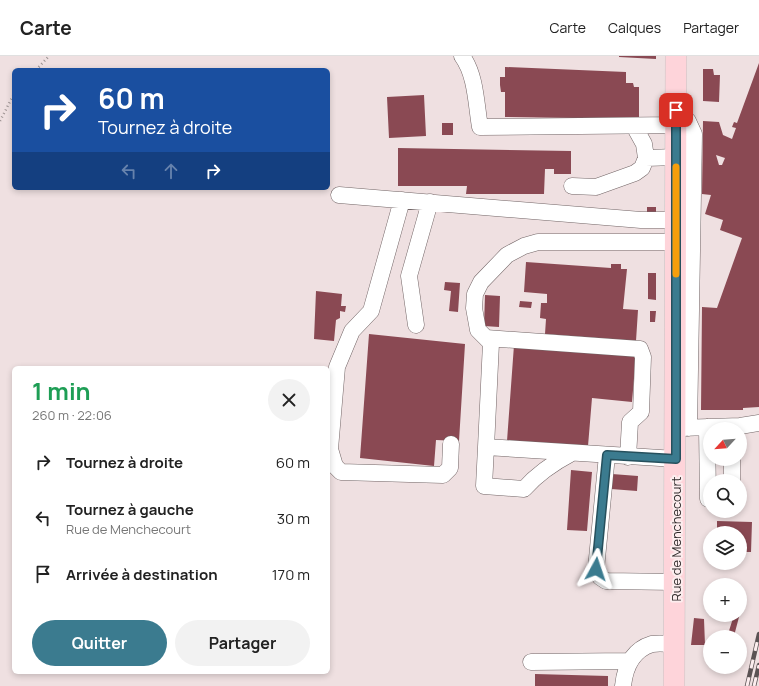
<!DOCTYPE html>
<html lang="fr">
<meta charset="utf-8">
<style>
:root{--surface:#fff;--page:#f2f2f2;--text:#222;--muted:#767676;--line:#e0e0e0;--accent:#3b7b8f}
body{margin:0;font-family:Manrope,sans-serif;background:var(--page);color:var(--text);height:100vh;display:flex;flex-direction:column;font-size:15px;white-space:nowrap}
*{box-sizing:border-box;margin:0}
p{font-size:13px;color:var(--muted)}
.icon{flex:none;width:22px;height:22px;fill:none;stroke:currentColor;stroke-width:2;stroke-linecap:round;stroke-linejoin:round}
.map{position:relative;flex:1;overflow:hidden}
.panel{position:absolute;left:12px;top:310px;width:318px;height:308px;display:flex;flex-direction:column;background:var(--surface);border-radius:6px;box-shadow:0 2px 6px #0003}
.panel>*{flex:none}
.hud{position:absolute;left:12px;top:12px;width:318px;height:122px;border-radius:6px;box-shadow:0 2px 6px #0003;background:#1a4fa0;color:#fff;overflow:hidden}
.needle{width:26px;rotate:244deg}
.controls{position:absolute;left:703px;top:366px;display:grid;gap:8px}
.controls a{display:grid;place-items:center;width:44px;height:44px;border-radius:50%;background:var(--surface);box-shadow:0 2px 6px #0003;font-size:20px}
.pin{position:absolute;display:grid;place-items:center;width:34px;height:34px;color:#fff;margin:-17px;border-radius:8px;box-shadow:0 2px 6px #0006}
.me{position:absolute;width:44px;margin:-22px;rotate:5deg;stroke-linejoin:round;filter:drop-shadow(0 0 3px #0008)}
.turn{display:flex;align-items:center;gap:14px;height:84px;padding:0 20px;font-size:18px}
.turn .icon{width:52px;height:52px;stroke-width:2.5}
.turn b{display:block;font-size:28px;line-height:34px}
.lanes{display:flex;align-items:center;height:38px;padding:0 20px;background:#0003;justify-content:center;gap:20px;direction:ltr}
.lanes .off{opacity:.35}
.round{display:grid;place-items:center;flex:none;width:42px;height:42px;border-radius:21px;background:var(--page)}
.summary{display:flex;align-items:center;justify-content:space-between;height:68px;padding:0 20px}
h1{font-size:24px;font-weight:700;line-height:30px;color:#1e9e55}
.cta{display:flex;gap:8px;margin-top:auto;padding:8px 20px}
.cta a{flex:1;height:46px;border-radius:24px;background:var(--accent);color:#fff;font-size:16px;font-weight:700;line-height:46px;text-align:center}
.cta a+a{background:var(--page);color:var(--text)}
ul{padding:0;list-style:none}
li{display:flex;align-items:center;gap:12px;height:56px;padding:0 20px}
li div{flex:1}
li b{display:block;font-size:15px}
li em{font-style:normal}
header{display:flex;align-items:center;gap:24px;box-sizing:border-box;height:56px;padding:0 20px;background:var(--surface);border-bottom:1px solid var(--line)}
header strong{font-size:19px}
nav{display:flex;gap:22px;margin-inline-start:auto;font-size:14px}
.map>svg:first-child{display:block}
</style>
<header>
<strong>Carte</strong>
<nav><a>Carte</a><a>Calques</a><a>Partager</a></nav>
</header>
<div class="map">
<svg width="759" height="630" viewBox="0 0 759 630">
<rect width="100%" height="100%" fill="#efe0e1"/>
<path fill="#8a4953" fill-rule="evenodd" d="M 619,0 L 656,0 L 656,3 L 619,1 Z
M 759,7 L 759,351 L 743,352 L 743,354 L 701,354 L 702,251 L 717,252 L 742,182 L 720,174 L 723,164 L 705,158 L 711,139 L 702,138 L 703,65 L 719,66 L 723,79 L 732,83 L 736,72 L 732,71 L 734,66 L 737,67 ZM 716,99 L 725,102 L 722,109 L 719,109 Z
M 505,11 L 626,16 L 626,27 L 633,27 L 634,31 L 639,31 L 639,63 L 505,61 L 505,36 L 501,36 L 500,29 L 500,21 L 505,21 Z
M 703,13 L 713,13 L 714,19 L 720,19 L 719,46 L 703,45 Z
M 424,39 L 426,80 L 389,82 L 387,41 Z
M 442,67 L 453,67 L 453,79 L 442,79 Z
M 398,92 L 571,95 L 571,118 L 554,118 L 554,113 L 545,113 L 544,138 L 466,138 L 467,130 L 398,130 Z
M 647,151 L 656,151 L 656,157 L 647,156 Z
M 526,206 L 611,212 L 611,208 L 621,208 L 621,213 L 627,213 L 623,253 L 638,254 L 636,285 L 545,278 L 546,263 L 540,262 L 541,247 L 547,247 L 547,238 L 524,236 Z
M 648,217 L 656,217 L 656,244 L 648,243 Z
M 445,226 L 460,227 L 458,256 L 449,255 L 451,235 L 444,234 Z
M 316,235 L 342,238 L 341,250 L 346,250 L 345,256 L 340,255 L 340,262 L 336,264 L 334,285 L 314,283 Z
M 485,239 L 500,240 L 499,271 L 484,270 Z
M 520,245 L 532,246 L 531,252 L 519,251 Z
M 650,255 L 656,255 L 655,266 L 650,266 Z
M 369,278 L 465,288 L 459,385 L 436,384 L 434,410 L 360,402 Z
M 514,289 L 636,299 L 632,346 L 592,342 L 588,390 L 507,385 Z
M 571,414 L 592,416 L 587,475 L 567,474 Z
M 612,418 L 638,420 L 637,435 L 611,433 Z
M 717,465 L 752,466 L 751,496 L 740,496 L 740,477 L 717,477 Z
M 734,559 L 739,561 L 734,580 L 728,578 Z
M 694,562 L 704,563 L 705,589 L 691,589 Z
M 535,618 L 608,620 L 608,630 L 535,630 Z"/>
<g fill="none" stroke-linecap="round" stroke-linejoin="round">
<g stroke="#726566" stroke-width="17">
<path id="minor" d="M 462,0 C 476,19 476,48 480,71 L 676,69
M 676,54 L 688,65 L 694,78 L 689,372
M 634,70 L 644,88 L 646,102 L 676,101
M 572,130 L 596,131 L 635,117 L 642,112 L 646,102
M 339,139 L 641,164 L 692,164
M 402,144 L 371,255 L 352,275 L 337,311 L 330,393 L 335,410 L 341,416 L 443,419 L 450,412 L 451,388
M 676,186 L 538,186 L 524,190 L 507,199 L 481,226 L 475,238 L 474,252 L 478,274 L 491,287 L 486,391 L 676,403
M 416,269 L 409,220 L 430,146
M 486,282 L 640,293 L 643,301 L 641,356 L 630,366 L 628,401
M 707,371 L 708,443 L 710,443
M 680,372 L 740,370 L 759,367
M 486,391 L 484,430 L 524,433 C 538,417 553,407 572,397
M 607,399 L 596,513 L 600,521 L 606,525 L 675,526
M 732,403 L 732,425
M 531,606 L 630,605
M 623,630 C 625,611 632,594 652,588 C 659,587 668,588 675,588"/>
</g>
<g stroke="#c5c4c4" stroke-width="22">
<path id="major" d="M 674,630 L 676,0"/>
</g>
<path stroke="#9a9090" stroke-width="2.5" stroke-dasharray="1 3" stroke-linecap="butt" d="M 36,14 L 49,0
M 0,65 L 14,38"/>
<use href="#minor" stroke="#fff" stroke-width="16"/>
<use href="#major" stroke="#fed4da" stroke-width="21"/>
<g stroke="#5a5253" stroke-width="4.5">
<path id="rail" d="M 747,630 L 759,578
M 754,630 L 759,609"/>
</g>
<use href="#rail" stroke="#fcedee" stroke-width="3" stroke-dasharray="9" stroke-linecap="butt"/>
</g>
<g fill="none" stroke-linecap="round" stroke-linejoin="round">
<g stroke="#26505d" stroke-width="10">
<path id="route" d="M 596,513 L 607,399 L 676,403 L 676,54"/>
</g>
<use href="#route" stroke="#3b7b8f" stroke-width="7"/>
<path stroke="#f59e0b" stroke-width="7" d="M 676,218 L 676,111"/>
</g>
<g text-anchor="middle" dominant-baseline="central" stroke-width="4" stroke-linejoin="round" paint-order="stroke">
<g font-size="13" fill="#302b2b" stroke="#fcedee">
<text transform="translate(676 483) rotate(-90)">Rue de Menchecourt</text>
</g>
</g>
</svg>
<div class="controls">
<a><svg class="needle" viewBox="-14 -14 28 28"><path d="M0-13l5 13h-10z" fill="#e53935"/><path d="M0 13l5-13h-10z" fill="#767676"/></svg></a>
<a><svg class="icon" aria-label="search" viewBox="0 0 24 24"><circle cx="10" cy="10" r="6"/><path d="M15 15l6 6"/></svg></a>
<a><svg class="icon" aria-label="layers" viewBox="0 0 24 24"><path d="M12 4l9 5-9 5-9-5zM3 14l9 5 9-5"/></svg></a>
<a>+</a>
<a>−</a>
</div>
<div class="pin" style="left:676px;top:54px;background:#d93025"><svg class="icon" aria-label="arrive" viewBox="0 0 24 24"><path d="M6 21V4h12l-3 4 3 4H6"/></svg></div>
<svg class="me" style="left:596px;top:513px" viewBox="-20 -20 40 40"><path d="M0-17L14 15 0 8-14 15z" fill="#3b7b8f" stroke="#fff" stroke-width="4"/></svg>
<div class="hud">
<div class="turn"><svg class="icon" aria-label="right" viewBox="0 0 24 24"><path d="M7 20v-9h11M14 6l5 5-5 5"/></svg><div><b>60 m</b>Tournez à droite</div></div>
<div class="lanes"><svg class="icon off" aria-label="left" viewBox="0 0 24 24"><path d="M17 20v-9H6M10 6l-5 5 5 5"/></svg><svg class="icon off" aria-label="ahead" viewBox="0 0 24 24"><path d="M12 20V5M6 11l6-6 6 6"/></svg><svg class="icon" aria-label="right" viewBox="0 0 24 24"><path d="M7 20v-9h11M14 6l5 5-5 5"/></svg></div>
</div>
<section class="panel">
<div class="summary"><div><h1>1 min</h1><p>260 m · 22:06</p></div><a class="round"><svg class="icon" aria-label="close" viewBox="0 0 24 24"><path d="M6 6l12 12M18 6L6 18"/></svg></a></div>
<ul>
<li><svg class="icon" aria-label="right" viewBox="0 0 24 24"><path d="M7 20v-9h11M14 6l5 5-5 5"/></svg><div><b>Tournez à droite</b></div><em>60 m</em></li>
<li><svg class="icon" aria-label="left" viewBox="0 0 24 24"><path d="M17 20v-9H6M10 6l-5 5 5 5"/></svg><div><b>Tournez à gauche</b><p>Rue de Menchecourt</p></div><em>30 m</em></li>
<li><svg class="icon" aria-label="arrive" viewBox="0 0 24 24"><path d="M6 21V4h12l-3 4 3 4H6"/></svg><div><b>Arrivée à destination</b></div><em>170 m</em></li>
</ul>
<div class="cta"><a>Quitter</a><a>Partager</a></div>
</section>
</div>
